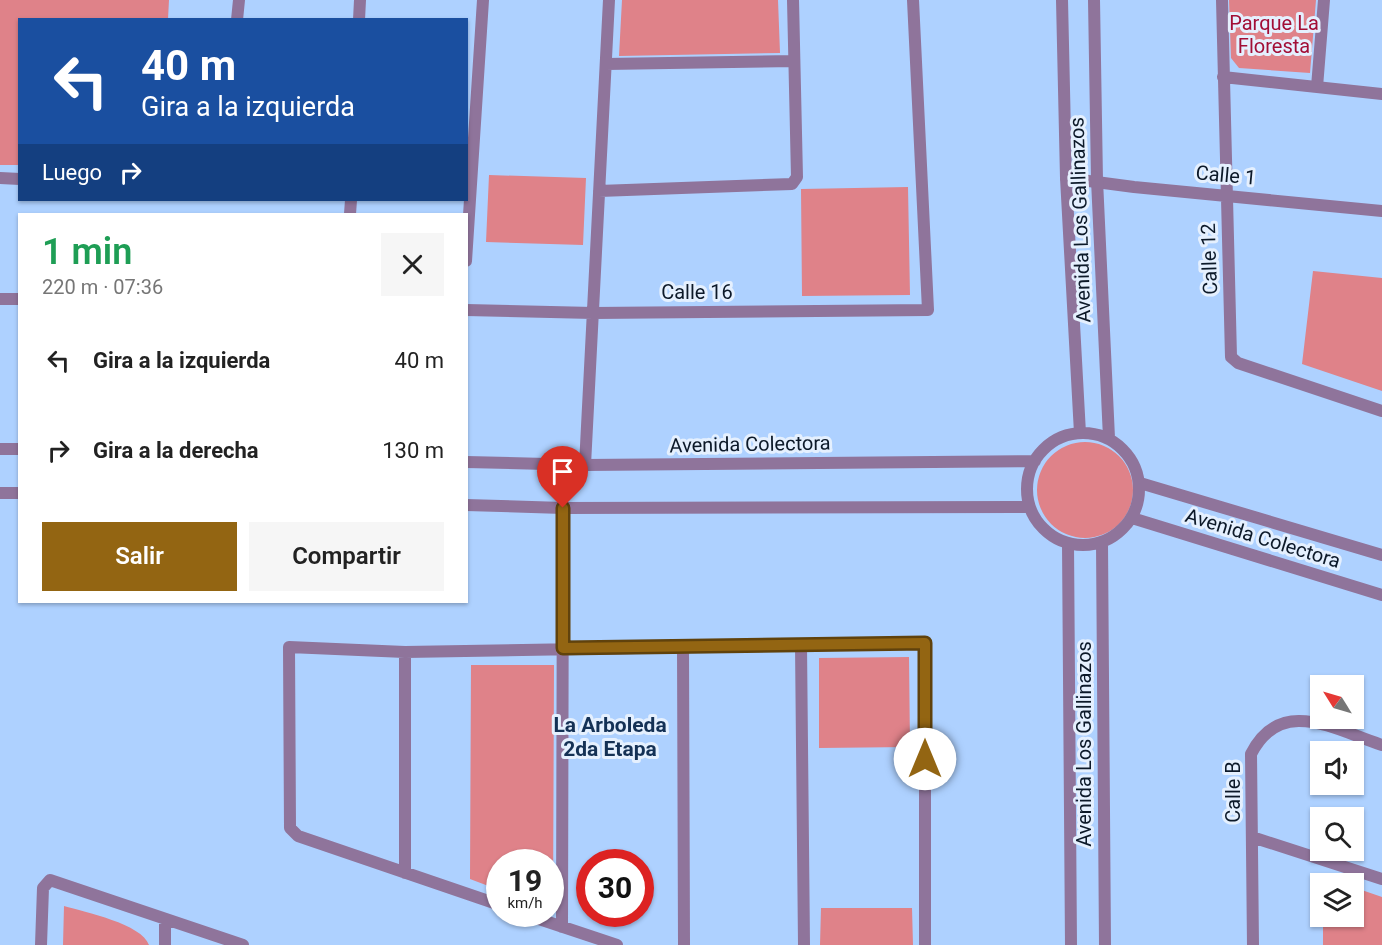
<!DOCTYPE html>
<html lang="es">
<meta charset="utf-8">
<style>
:root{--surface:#fff;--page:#f6f6f6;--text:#222;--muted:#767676;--accent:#936512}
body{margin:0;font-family:Roboto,sans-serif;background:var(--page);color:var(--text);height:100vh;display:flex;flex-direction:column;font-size:22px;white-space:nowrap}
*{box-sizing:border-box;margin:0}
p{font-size:20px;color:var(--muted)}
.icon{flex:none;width:33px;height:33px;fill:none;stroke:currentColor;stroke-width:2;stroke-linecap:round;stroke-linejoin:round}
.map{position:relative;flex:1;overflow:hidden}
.drawer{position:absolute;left:18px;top:213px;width:450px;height:390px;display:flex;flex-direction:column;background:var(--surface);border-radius:0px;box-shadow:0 2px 4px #0004}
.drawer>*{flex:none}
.top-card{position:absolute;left:18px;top:18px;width:450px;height:183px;border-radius:0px;box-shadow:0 2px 4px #0004;background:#1a4fa0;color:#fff;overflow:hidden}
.needle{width:39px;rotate:307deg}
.controls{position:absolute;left:1310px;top:675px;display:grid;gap:12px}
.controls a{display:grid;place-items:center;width:54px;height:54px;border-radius:0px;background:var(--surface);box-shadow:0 2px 4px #0004;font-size:30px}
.speed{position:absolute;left:486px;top:849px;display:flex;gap:12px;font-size:30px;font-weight:700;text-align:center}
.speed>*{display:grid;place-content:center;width:78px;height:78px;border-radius:50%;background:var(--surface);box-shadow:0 2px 4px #0004;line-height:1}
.speed small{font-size:15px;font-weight:400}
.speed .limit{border:9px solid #d22;background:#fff;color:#111}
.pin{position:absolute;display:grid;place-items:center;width:51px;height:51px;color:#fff;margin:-62px -26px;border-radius:50% 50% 50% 0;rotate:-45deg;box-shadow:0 0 6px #0007}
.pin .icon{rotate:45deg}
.me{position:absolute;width:66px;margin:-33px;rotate:0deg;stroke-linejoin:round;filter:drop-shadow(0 0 4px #0008)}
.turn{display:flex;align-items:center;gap:21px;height:126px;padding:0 24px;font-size:27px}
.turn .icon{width:78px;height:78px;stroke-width:2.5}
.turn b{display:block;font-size:42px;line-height:51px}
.then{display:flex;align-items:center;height:57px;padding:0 24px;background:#0003;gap:12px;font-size:22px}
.round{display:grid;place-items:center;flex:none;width:63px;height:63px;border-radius:0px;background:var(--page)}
.summary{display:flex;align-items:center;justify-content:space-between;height:102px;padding:0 24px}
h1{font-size:36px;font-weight:600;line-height:45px;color:#1e9e55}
.button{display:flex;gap:12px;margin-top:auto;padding:12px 24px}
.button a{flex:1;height:69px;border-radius:0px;background:var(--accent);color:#fff;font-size:24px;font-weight:600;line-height:69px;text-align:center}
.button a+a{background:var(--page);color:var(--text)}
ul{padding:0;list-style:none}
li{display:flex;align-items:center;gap:18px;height:90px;padding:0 24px}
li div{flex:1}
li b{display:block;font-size:22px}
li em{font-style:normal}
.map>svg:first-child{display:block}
</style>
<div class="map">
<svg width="1382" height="945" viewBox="0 0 1382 945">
<rect width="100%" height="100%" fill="#aed1ff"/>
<path fill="#df8289" d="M 0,0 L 169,0 L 168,19 L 20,20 L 19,165 L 0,165 Z
M 622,0 L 778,0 L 780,53 L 619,56 Z
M 1229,0 L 1316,0 L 1310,73 L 1239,68 L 1231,58 Z
M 489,175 L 586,178 L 583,245 L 486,242 Z
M 908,187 L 910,295 L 802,296 L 801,189 Z
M 1313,271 L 1382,278 L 1382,391 L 1302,364 Z
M1037 490a48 48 0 1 1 96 0a48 48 0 1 1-96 0Z
M 909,657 L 910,747 L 819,748 L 819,658 Z
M 471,665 L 554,665 L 553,909 L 551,908 L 550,862 L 500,862 L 499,890 L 470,879 Z
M 1353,887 L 1382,897 L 1382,945 L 1323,945 L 1323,917 L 1353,916 Z
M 64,906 C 85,912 142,924 149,945 L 63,945 Z
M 821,908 L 912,908 L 913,945 L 820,945 Z"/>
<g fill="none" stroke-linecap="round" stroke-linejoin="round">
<path stroke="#8f749b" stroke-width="12" d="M 1222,0 L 1231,357 L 1238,363 L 1382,411
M 237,20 L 239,0
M 359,20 L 360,0
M 606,64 L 794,61
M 1223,77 L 1382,94
M 1317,87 L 1324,0
M 0,178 L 20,179
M 1066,178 L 1134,187 L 1382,211
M 599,191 L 792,184 L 797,177 L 793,0
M 350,214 L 351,200
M 466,261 L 483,0
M 0,299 L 20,299
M 466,310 L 593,313 L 928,310 L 913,0
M 585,465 L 609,0
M 1068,544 L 1071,945
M 801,645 L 804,945
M 683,646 L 684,945
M 405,652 L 405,873
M 1252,837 L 1382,879
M 500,905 L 298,836 L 290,828 L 289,647 L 405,652 L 925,643 L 925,945
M 524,914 L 617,945
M 562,927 L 563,508
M 41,945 L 43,888 L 50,880 L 243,945
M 165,945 L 165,919
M 1253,945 L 1251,754 C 1281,695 1335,730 1382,745"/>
<path stroke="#8f749b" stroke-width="12" d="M 1062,0 L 1066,178 L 1080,433
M 1094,0 L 1097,180 L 1109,438
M1027 489a56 56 0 1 1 112 0a56 56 0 1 1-112 0Z
M 0,449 L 20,449
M 466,462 L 585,465 L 1035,461
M 1140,483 L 1382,555
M 0,493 L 20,493
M 466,505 L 563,508 L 1029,507
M 1132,518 L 1382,595
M 1102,543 L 1105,945"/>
</g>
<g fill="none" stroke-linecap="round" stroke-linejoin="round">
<g stroke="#60420c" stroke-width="15">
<path id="route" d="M 563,508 L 563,648 L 925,643 L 925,759"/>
</g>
<use href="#route" stroke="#936512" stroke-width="10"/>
</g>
<g text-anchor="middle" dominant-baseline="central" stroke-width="6" stroke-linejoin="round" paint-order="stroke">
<g font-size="20" fill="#a20e36" stroke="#e5f0fe">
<text x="1274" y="23">Parque La<tspan x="1274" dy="23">Floresta</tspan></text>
</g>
<g font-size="20" fill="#0c1929" stroke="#e5f0fe">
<text transform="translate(1226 175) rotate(5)">Calle 1</text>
<text transform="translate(1080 220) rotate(-92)">Avenida Los Gallinazos</text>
<text transform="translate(1209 259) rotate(-92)">Calle 12</text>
<text x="697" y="292">Calle 16</text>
<text transform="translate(750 444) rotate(-1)">Avenida Colectora</text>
<text transform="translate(1263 538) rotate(17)">Avenida Colectora</text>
<text transform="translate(1084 744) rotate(-90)">Avenida Los Gallinazos</text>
<text transform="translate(1233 792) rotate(-90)">Calle B</text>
</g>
<g font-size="21" font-weight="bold" fill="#143155" stroke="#e5f0fe">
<text x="610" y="725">La Arboleda<tspan x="610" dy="24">2da Etapa</tspan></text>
</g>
</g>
</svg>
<div class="controls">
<a><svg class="needle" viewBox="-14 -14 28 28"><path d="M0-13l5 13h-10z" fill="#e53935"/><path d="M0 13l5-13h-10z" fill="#767676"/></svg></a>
<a><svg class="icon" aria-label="sound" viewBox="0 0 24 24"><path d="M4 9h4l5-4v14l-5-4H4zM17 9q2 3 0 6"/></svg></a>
<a><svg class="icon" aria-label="search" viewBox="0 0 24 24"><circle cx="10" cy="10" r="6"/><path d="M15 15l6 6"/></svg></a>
<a><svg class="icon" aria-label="layers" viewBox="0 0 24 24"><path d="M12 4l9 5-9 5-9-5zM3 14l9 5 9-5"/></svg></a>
</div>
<div class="speed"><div>19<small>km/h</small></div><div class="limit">30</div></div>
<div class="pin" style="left:563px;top:508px;background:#d93025"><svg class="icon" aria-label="arrive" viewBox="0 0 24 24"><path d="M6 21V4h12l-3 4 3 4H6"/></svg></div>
<svg class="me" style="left:925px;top:759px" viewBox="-20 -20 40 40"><circle r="19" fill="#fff"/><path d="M0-13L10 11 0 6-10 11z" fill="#936512"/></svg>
<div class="top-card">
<div class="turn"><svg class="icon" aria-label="left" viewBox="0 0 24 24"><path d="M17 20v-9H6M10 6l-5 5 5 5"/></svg><div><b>40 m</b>Gira a la izquierda</div></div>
<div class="then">Luego<svg class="icon" aria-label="right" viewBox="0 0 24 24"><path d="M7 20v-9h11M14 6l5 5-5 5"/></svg></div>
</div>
<section class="drawer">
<div class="summary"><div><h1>1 min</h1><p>220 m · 07:36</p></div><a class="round"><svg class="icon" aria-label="close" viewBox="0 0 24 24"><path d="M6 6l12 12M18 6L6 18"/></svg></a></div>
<ul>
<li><svg class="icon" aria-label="left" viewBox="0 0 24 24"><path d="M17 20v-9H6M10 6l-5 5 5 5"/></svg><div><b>Gira a la izquierda</b></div><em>40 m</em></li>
<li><svg class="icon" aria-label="right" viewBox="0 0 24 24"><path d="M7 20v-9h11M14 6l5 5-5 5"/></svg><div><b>Gira a la derecha</b></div><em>130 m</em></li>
</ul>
<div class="button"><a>Salir</a><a>Compartir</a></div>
</section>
</div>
